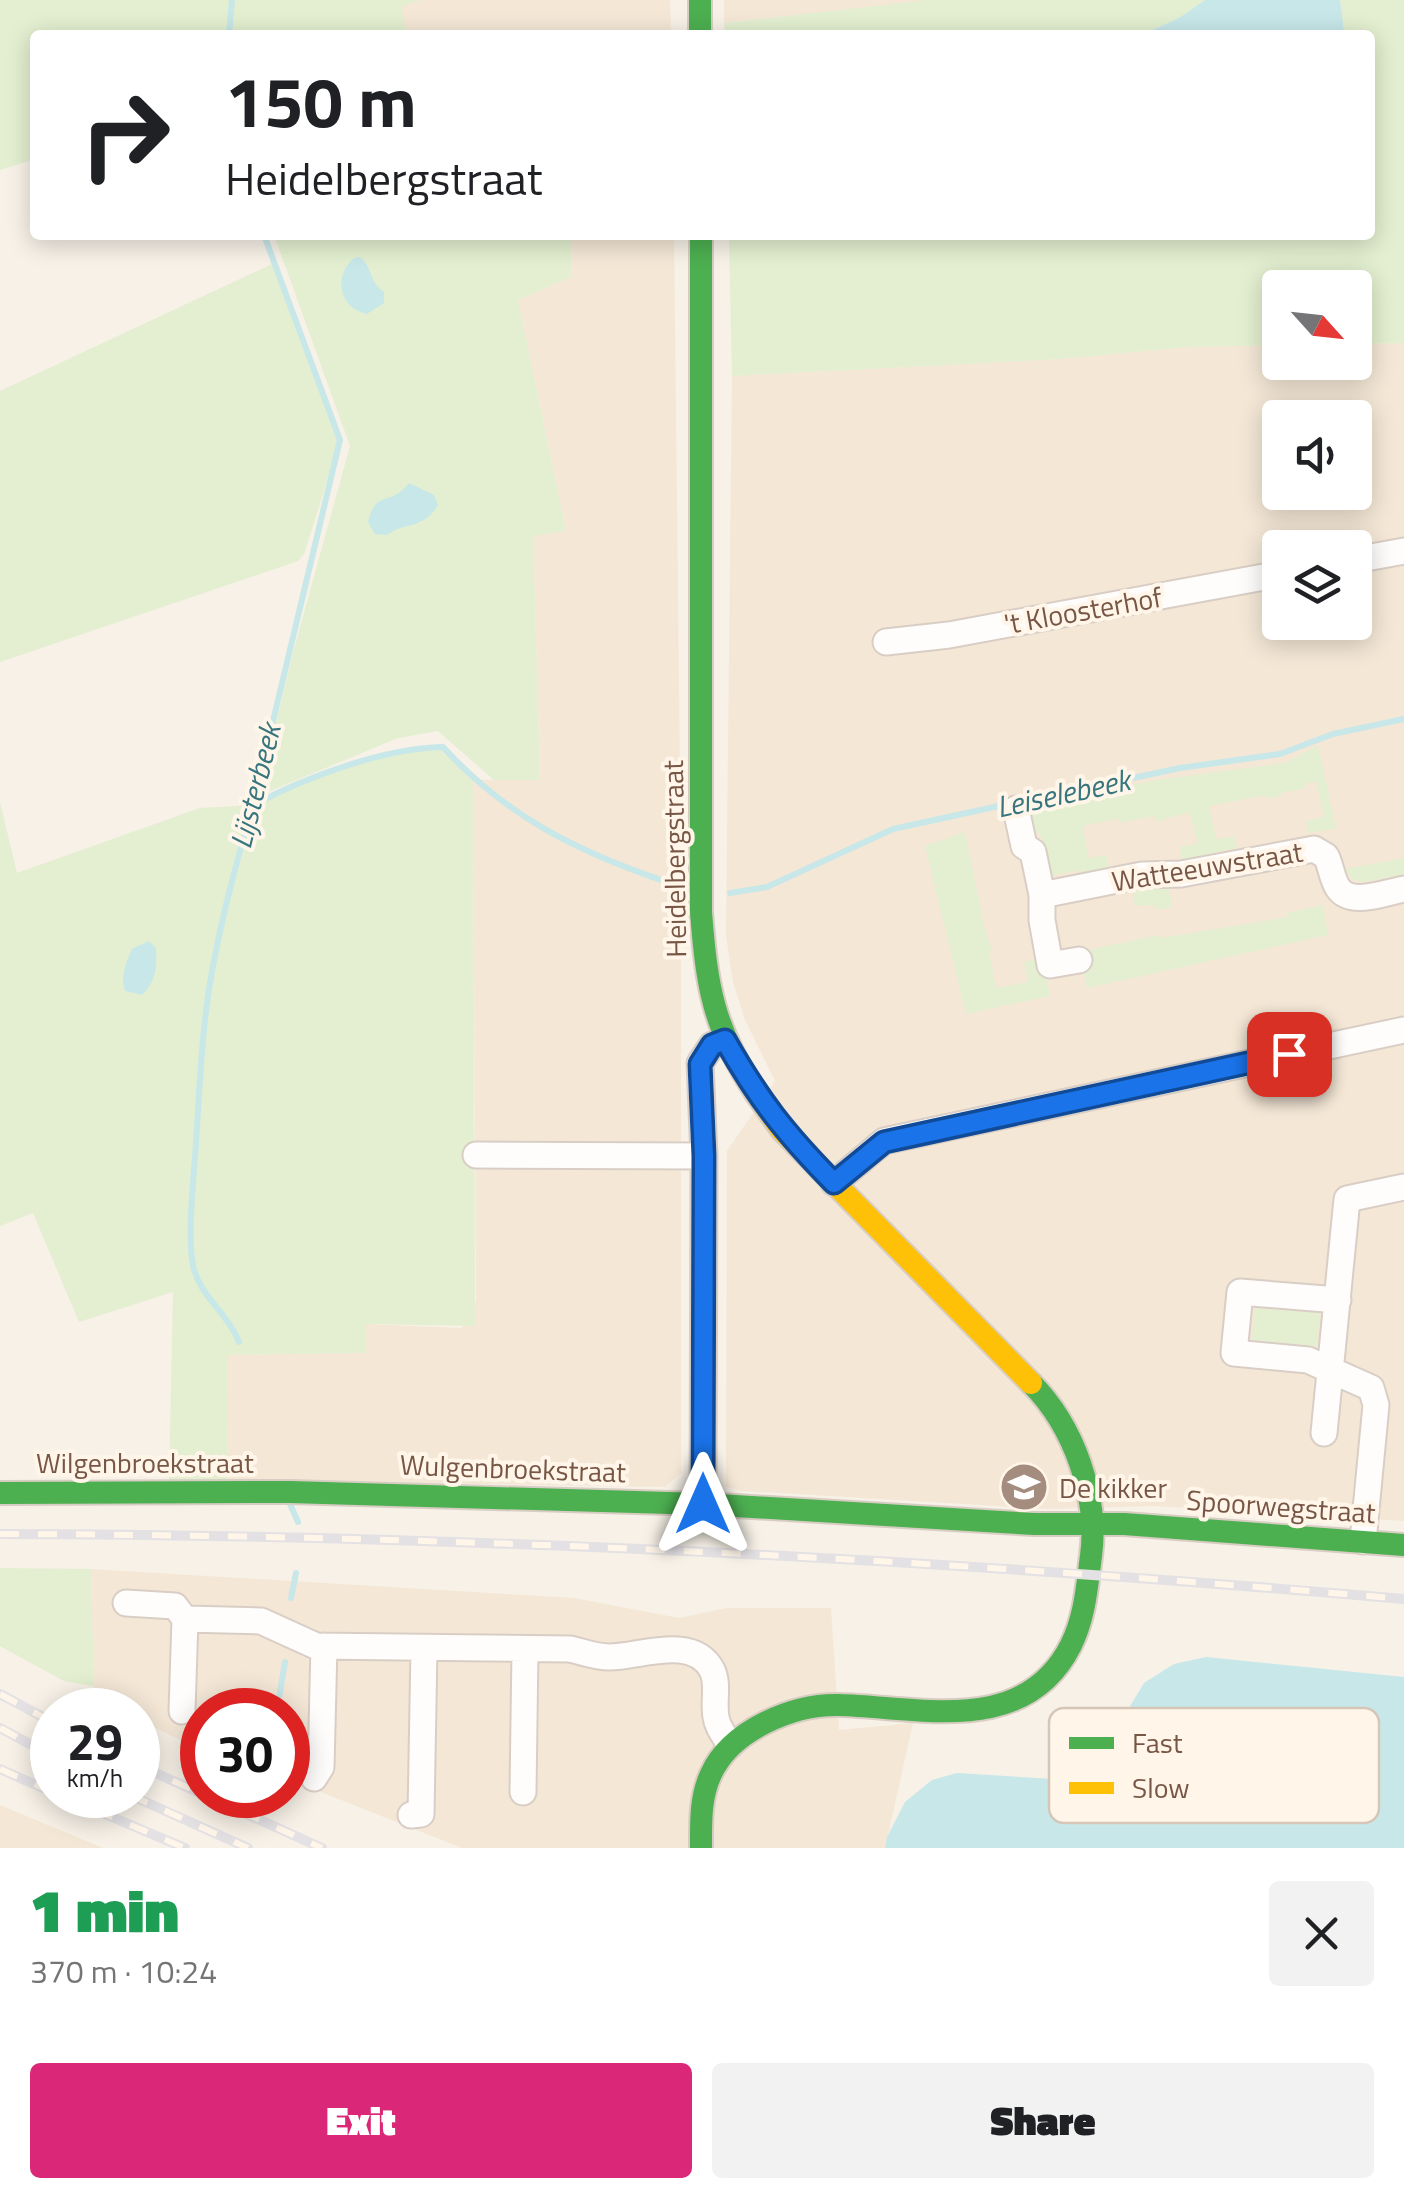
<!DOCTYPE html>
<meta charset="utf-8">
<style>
:root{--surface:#fff;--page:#f2f2f2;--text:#202124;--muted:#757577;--accent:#db2777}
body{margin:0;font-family:"Titillium Web",sans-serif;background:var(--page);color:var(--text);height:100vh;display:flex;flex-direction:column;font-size:38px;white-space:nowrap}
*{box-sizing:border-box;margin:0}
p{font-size:32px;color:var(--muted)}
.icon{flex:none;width:55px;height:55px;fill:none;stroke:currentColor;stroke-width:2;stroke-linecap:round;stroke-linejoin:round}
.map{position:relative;height:1848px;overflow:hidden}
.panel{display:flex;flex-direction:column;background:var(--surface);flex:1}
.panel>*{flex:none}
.guide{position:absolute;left:30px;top:30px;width:1345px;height:210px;border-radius:10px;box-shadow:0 5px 25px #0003;background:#fff;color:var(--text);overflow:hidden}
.needle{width:65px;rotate:117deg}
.fabs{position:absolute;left:1262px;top:270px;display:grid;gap:20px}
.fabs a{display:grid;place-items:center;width:110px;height:110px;border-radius:10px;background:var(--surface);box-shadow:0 5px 25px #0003;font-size:50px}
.speed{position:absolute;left:30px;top:1688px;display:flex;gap:20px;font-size:50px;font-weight:700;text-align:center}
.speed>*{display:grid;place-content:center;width:130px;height:130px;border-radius:50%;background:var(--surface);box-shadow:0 5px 25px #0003;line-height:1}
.speed small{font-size:25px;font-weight:400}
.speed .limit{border:15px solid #d22;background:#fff;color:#111}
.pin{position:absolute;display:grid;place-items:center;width:85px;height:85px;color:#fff;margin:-42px;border-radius:20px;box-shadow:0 5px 15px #0006}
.me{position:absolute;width:110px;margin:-55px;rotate:0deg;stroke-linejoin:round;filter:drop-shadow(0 0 8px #0008)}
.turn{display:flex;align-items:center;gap:35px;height:210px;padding:0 30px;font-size:45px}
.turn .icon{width:130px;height:130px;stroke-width:2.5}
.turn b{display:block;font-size:70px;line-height:85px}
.round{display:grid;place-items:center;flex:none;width:105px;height:105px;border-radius:10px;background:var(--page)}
.headline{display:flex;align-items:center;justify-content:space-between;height:170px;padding:0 30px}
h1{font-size:60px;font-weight:800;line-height:75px;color:#1e9e55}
.primary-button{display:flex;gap:20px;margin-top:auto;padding:20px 30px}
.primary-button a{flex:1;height:115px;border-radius:10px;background:var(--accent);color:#fff;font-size:40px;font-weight:800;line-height:115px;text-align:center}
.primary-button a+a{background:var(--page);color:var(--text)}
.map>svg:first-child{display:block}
</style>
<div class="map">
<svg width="1404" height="1848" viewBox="0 0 1404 1848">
<rect width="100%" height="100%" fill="#f7f1e7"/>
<path fill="#f4e7d6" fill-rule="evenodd" d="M 420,0 L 670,0 L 671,35 L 407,35 L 400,6 Z
M 724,0 L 933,0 L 724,23 Z
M 572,235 L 674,235 L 681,866 L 681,1473 L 665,1487 L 228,1480 L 226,1355 L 366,1353 L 365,1324 L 462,1328 L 476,1301 L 473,780 L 540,779 L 533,535 L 566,531 L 518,300 L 571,277 Z
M 1404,343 L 1404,1521 L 1156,1506 L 1049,1509 L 743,1491 L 726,1487 L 727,1151 L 775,1081 L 745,1020 L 733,982 L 726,935 L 732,376 L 1059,359 L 1188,347 L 1280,345 L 1280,362 L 1355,362 L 1355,344 ZM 1280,418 L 1355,418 L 1355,492 L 1280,492 ZM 1280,548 L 1355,548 L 1355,622 L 1280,622 Z
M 91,1569 L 574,1598 L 679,1618 L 727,1608 L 831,1608 L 839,1730 L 913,1723 L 885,1848 L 462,1848 L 288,1779 L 288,1710 L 202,1710 L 202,1751 L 138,1719 L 138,1710 L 120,1710 L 100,1700 L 94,1686 Z
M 0,1805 L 2,1806 L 103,1848 L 0,1848 Z"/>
<path fill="#e3efd0" d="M 0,0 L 420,0 L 401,7 L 407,35 L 35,35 L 35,159 L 0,170 Z
M 927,0 L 1205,0 L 1179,18 L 1141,35 L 725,35 L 724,23 Z
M 1340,0 L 1404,0 L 1404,343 L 1355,344 L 1355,288 L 1280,288 L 1280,345 L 1188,347 L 1059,359 L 732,376 L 729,235 L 1370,235 L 1370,35 L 1343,35 Z
M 274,235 L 572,235 L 571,277 L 518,300 L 566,531 L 533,536 L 540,780 L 494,780 L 438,731 L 398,738 L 258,796 L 294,649 L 350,446 Z
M 272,264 L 311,359 L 340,440 L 304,554 L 298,561 L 0,662 L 0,391 Z
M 1318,745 L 1336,828 L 1308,833 L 1306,821 L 1324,817 L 1316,781 L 1305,784 L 1305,788 L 1281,793 L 1281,796 L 1266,798 L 1265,795 L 1209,806 L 1216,839 L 1234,836 L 1237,848 L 1182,859 L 1180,847 L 1198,843 L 1189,812 L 1156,822 L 1154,816 L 1119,823 L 1118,818 L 1083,826 L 1088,858 L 1106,855 L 1109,867 L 1081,873 L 1080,870 L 1049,876 L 1040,833 L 1030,833 L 1025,803 L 1032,805 L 1066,800 L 1156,780 L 1285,763 Z
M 415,747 L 443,747 L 473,780 L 475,1326 L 366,1324 L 366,1353 L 227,1355 L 228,1480 L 169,1482 L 173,1292 L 79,1322 L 33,1213 L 0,1226 L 0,802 L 17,873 L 200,808 L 253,805 L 326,773 Z
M 965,832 L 985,930 L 992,949 L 989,951 L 996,988 L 1028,982 L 1024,962 L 1042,958 L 1050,996 L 966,1014 L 925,846 Z
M 1404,858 L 1404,874 L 1364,882 L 1353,880 L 1345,869 Z
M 1147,887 L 1169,888 L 1172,907 L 1156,910 L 1154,905 L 1135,906 L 1133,890 Z
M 1323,905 L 1328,935 L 1087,988 L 1079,952 L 1160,935 L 1162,938 L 1288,917 L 1287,913 Z
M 1255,1308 L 1320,1313 L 1317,1346 L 1252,1340 Z
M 0,1568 L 91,1569 L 94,1686 L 64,1681 L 0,1646 Z"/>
<path fill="#c7e7e9" d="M 1205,0 L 1340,0 L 1344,32 L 1343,35 L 1141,35 L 1179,18 Z
M 360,257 C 373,268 369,282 384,292 L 384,303 L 367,314 C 339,308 333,276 354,258 Z
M 409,483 L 434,495 L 438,505 C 423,530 407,521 387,535 L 375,534 L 368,522 C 376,488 390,508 409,483 Z
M 149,941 L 156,948 C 157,969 156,980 142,995 L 125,991 C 120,976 126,963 132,949 Z
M 1206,1657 L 1404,1677 L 1404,1848 L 885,1848 L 887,1837 L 905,1802 L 932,1780 L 957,1773 L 1068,1780 L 1095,1764 L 1144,1683 L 1174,1664 Z"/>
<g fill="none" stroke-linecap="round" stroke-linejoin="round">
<path stroke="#c7e7e9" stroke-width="6" d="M 229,35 L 232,0
M 1020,802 L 1180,768 L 1280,754 L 1333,734 L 1404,719
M 254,805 C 305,777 385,748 443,747 C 506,816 576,851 664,881
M 730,893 L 767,887 L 893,829 L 1008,804
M 239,1342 C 228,1313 199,1296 193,1265 C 187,1233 194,1176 196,1143 C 200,1082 202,1020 214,961 C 224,908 238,856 253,805 L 340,440 L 264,235
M 290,1504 L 298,1522
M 291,1598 L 296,1573
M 277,1710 L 285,1662"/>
<g stroke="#d9cec5" stroke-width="29">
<path id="street" d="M 1355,560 L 1404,551
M 886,642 L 949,635 L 1280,574
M 1016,809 L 1024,846 L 1033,852 L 1042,895 L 1042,920 L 1050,965 L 1079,960
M 1042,895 L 1142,875 L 1181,874 L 1314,849 L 1326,856 C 1331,866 1332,879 1338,888 C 1351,907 1386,892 1404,889
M 476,1155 L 704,1156
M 834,1183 L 884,1141 L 1404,1030
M 1338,1300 L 1240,1292 L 1234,1353 L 1308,1360 L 1371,1388 L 1376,1405 L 1363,1541
M 1324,1433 L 1347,1199 L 1404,1187
M 703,1504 L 704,1156 L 700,1063 L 712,1045 L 725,1040
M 126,1603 L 175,1606 L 185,1619
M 182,1711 L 185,1619 L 261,1621 L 316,1646 L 570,1649 C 583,1652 596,1657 609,1657 C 640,1657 693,1634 712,1670 C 719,1684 713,1702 716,1717 C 717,1727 725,1736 730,1745
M 314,1778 L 321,1767 L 324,1646
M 523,1792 L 525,1649
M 411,1815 L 421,1814 L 424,1648"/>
</g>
<g stroke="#d8cdc3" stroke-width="26">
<path id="fast" d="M 700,0 L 700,35
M 701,235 L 701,912 C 707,988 713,1027 756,1093
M 0,1493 L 290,1492 L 703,1504 L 1034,1524 L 1124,1524 L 1404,1545
M 701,1848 C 701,1823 700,1797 711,1774 C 731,1730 793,1704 839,1705 C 920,1707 1025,1737 1071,1645 C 1085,1617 1087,1586 1091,1556 C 1099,1497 1074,1426 1031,1383"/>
</g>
<g stroke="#d8cdc3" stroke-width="26">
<path id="slow" d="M 756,1093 L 782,1130 L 1031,1383"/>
</g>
<use href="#street" stroke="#fefdfb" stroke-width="25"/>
<use href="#fast" stroke="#4caf50" stroke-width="22"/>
<use href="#slow" stroke="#ffc107" stroke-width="22"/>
<g stroke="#e4e1e4" stroke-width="10">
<path id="rail" d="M 0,1534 C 468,1535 937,1559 1404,1599
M 0,1694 L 52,1722
M 0,1728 L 52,1756
M 138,1765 L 322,1848
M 0,1769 L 52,1792
M 60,1795 L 185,1848
M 130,1795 L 248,1848"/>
</g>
<use href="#rail" stroke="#fff6e9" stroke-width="6" stroke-dasharray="19" stroke-linecap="butt"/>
</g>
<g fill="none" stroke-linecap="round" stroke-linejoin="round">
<g stroke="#114b97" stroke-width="25">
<path id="route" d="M 703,1504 L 704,1156 L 700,1064 L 712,1045 L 725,1040 C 759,1100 785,1133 834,1183 L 884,1142 L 1289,1054"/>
</g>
<use href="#route" stroke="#1a73e8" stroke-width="18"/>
</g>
<defs>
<g id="school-disc" transform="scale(2.5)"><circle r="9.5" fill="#a48c7e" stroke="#fff6e9"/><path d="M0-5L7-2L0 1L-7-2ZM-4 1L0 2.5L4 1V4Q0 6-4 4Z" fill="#fff"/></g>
</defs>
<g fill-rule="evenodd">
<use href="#school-disc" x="1024" y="1487"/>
</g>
<g text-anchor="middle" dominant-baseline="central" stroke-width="8" stroke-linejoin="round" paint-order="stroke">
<g font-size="28" fill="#785645" stroke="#fff6e9">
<text transform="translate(1083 610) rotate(-10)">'t Kloosterhof</text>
<text transform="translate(674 859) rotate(-91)">Heidelbergstraat</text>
<text transform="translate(1207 866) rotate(-9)">Watteeuwstraat</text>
<text x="145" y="1462">Wilgenbroekstraat</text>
<text transform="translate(513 1468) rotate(2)">Wulgenbroekstraat</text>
<text transform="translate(1281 1506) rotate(4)">Spoorwegstraat</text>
</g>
<g font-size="28" fill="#785645" stroke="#fff6e9" text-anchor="start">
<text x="1059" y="1487">De kikker</text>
</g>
<g font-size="30" font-style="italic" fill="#37757f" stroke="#fff6e9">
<text transform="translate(255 786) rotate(-76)">Lijsterbeek</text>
<text transform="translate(1063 793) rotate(-12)">Leiselebeek</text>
</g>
</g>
<rect x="1049" y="1708" width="330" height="115" rx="15" fill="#fff6e9" stroke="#d6c6b8" stroke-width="2.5"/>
<rect x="1069" y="1737" width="45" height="12" fill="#4caf50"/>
<rect x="1069" y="1782" width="45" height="12" fill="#ffc107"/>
<g font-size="28" fill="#785645">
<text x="1132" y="1753">Fast</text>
<text x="1132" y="1798">Slow</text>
</g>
</svg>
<div class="fabs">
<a><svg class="needle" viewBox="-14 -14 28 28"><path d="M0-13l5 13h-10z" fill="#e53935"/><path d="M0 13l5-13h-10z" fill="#757577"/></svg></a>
<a><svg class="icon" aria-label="sound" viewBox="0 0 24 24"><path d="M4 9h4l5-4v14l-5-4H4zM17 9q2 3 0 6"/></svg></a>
<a><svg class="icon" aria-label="layers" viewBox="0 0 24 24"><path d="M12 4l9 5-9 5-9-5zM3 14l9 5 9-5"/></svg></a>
</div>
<div class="speed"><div>29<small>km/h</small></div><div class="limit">30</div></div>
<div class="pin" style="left:1289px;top:1054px;background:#d93025"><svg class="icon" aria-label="arrive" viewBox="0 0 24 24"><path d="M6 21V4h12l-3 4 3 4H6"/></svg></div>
<svg class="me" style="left:703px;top:1504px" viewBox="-20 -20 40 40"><path d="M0-17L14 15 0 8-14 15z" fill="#1a73e8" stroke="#fff" stroke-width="4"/></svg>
<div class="guide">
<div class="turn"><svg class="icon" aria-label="right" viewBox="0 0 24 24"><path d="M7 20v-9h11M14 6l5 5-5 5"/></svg><div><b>150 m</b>Heidelbergstraat</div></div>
</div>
</div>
<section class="panel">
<div class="headline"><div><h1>1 min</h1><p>370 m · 10:24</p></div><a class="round"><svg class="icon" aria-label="close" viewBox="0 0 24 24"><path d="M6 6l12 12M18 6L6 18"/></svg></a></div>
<div class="primary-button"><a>Exit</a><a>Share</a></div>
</section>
